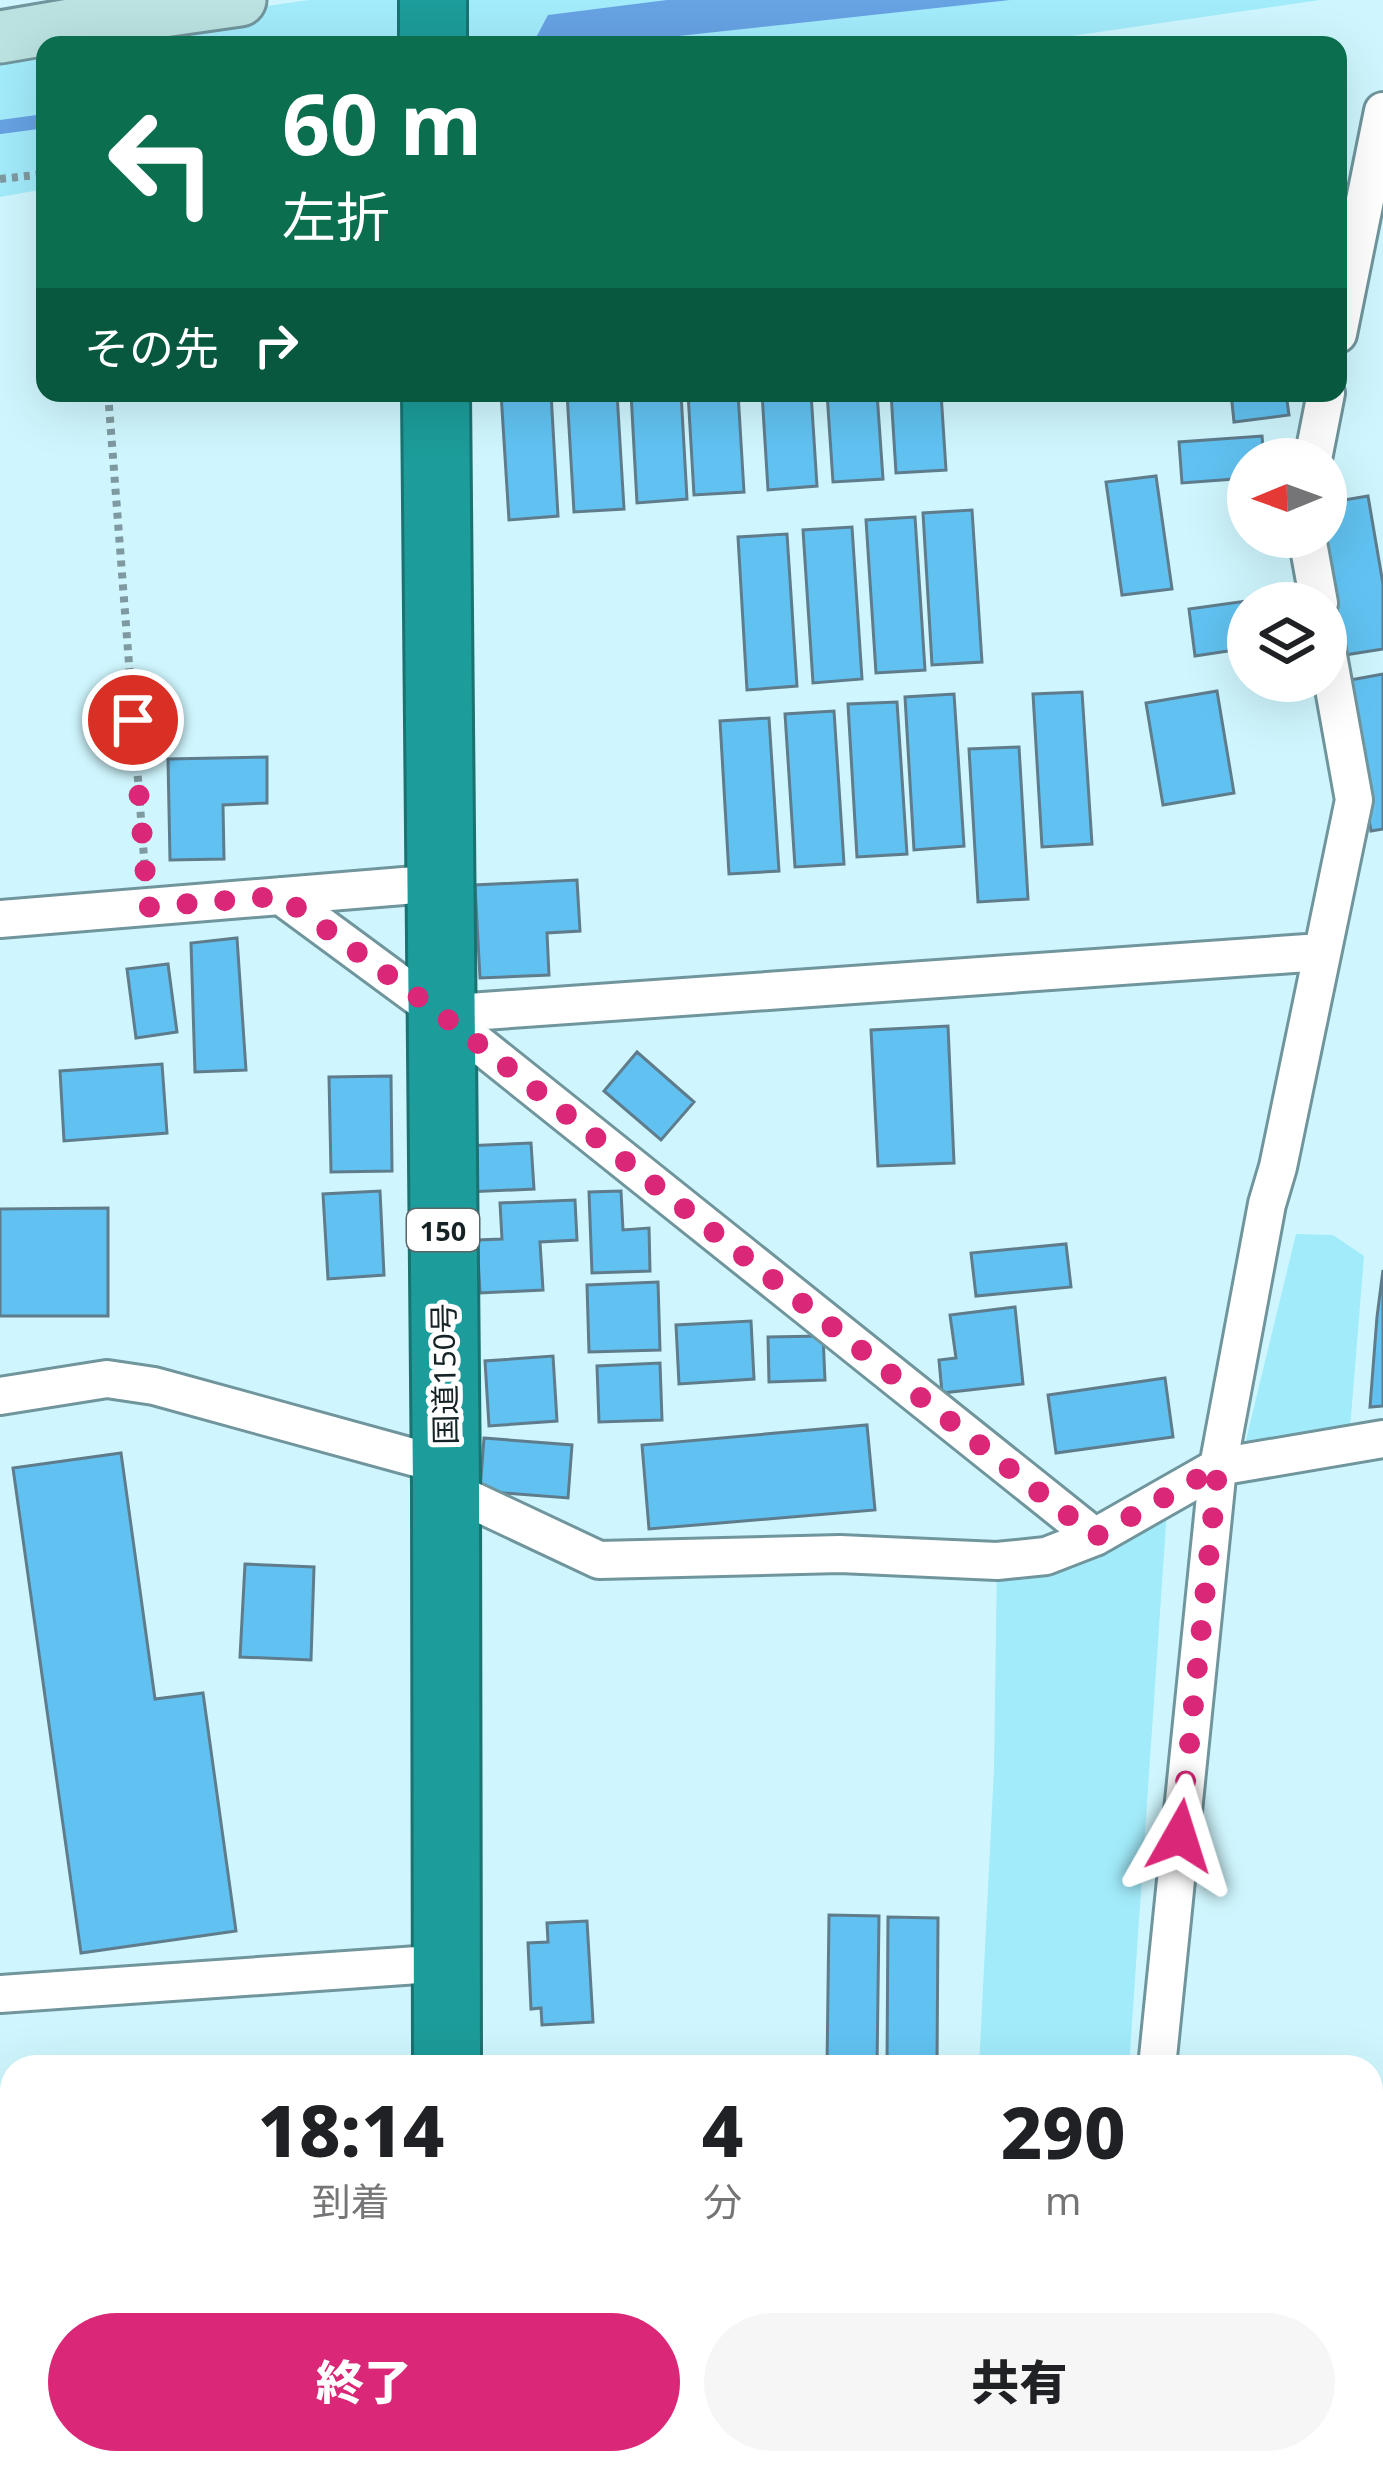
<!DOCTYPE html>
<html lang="ja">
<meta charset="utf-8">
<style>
:root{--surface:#fff;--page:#f6f6f6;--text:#202124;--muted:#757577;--accent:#db2777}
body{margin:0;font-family:"Noto Sans","Noto Sans JP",sans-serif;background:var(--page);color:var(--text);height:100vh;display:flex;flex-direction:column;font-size:45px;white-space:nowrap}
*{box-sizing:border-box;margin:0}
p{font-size:39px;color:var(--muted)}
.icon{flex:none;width:66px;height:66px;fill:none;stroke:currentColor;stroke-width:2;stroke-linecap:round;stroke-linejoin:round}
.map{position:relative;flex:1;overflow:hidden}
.side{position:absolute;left:0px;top:2055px;width:1383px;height:420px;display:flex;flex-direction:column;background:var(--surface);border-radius:36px 36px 0 0;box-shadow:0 12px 48px #0002}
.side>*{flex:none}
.banner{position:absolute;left:36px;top:36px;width:1311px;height:366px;border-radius:24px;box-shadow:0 12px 48px #0002;background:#0b6e4f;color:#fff;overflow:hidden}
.needle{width:78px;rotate:269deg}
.fabs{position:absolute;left:1227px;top:438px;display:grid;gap:24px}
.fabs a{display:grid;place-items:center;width:120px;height:120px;border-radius:50%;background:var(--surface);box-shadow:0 12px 48px #0002;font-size:60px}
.pin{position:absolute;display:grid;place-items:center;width:102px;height:102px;color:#fff;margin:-51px;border:6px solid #fff;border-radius:50%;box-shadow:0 3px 12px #0007}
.me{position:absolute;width:132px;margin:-66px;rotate:6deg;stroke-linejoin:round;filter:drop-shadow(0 0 9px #0008)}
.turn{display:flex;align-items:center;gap:42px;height:252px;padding:0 48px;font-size:54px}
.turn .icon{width:156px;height:156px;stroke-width:2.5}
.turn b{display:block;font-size:84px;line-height:102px}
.then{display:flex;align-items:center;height:114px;padding:0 48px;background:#0003;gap:24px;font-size:45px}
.eta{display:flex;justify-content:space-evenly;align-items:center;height:204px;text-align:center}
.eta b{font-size:72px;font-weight:800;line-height:84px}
.button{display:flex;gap:24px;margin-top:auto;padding:24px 48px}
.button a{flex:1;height:138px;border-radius:72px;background:var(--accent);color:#fff;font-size:48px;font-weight:800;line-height:138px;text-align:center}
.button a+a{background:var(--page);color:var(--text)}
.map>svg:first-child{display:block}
</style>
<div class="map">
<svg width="1383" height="2475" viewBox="0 0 1383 2475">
<rect width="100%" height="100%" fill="#cff6fe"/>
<path fill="#a2ebfb" d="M 309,0 L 1320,0 L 1009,45 L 45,45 L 45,189 L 0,197 L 0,43 Z
M 1296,1234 L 1333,1235 L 1364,1256 L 1350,1429 L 1245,1444 Z
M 1168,1495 L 1129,2067 L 979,2067 L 994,1769 L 997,1561 Z"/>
<path fill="#67a2e3" d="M 667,0 L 1010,0 L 596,45 L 532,45 L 548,15 Z"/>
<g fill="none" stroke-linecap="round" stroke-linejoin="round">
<path stroke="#67a2e3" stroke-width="14" d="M 0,127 L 45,121
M 1371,2281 L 1383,2190"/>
</g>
<path fill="#61c2f1" stroke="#5f7c8c" stroke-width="3" d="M 501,393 L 551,393 L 558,516 L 509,520 Z
M 567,393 L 617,393 L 624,509 L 574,512 Z
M 631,393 L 681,393 L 687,499 L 637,503 Z
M 688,393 L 738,393 L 744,492 L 694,495 Z
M 762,393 L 811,393 L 817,486 L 768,490 Z
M 827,393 L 877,393 L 883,479 L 833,482 Z
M 891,393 L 941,393 L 946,470 L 896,473 Z
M 1231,393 L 1286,393 L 1289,415 L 1234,422 Z
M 1262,436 L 1264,459 L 1248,459 L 1248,478 L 1182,483 L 1179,442 Z
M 1156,476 L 1172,589 L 1122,595 L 1106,482 Z
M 1368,496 L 1383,584 L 1383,649 L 1345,655 L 1325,537 L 1326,503 Z
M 972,510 L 982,662 L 932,665 L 923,513 Z
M 915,517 L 925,670 L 876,673 L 866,520 Z
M 852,527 L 862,679 L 813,683 L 803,530 Z
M 787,534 L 797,686 L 747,690 L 738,537 Z
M 1282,596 L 1283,603 L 1248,603 L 1248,648 L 1195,656 L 1189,609 Z
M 1383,674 L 1383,829 L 1371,831 L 1345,681 Z
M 1217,691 L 1234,793 L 1163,805 L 1146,703 Z
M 1082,692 L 1092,844 L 1042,847 L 1033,694 Z
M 954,694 L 964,846 L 914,850 L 905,697 Z
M 897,702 L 907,854 L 857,857 L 848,704 Z
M 834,711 L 844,864 L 795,867 L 785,714 Z
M 769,718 L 779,871 L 729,874 L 720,721 Z
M 1019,747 L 1028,899 L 978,902 L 969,749 Z
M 267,757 L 267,803 L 223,805 L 224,859 L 170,860 L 168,759 Z
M 577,880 L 580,931 L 547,933 L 549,975 L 480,978 L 475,885 Z
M 237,938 L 246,1070 L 195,1072 L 191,943 Z
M 168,964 L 177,1032 L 136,1038 L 127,969 Z
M 948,1026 L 954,1163 L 878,1166 L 871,1030 Z
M 637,1052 L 694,1102 L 661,1140 L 604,1091 Z
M 162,1064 L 167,1133 L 64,1141 L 60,1071 Z
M 391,1076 L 392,1171 L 331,1172 L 329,1077 Z
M 531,1143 L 534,1189 L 466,1192 L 464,1146 Z
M 380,1191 L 384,1275 L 328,1279 L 323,1194 Z
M 621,1191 L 623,1230 L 649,1228 L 650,1271 L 592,1273 L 589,1192 Z
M 575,1200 L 577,1240 L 540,1242 L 543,1290 L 480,1293 L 477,1240 L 502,1239 L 500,1203 Z
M 108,1208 L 108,1316 L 0,1316 L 0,1209 Z
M 1066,1244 L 1071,1287 L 976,1296 L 971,1253 Z
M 1383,1270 L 1383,1406 L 1370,1407 L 1377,1317 Z
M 658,1282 L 660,1350 L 589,1352 L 587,1285 Z
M 1015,1307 L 1023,1384 L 942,1393 L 939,1360 L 956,1358 L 950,1315 Z
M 751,1321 L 754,1379 L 679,1384 L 676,1325 Z
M 823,1336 L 825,1380 L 769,1382 L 768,1337 Z
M 553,1356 L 557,1421 L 489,1426 L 485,1361 Z
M 660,1363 L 662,1420 L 599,1422 L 597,1366 Z
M 1165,1378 L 1173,1437 L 1056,1453 L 1048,1395 Z
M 867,1425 L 875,1510 L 649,1529 L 642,1445 Z
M 484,1438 L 572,1445 L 568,1498 L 480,1491 Z
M 121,1453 L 155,1699 L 203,1693 L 236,1931 L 81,1953 L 13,1468 Z
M 245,1564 L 314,1567 L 311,1660 L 240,1657 Z
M 829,1915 L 879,1916 L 877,2067 L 827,2067 Z
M 888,1917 L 938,1918 L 937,2067 L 887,2067 Z
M 587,1921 L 593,2022 L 542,2025 L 541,2008 L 531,2009 L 528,1943 L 548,1942 L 547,1923 Z
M 12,2324 L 12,2436 L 0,2437 L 0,2325 Z"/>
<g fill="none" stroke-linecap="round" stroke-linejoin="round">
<g stroke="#70959c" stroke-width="42">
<path id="street" d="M 1338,334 L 1383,111
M 1313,459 L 1326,393
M 1307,537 L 1319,603
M 281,896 L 441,1014 L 1095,1537
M 0,919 L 440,883
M 441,1014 L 1321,952
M 0,1396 L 107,1379 L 154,1386 L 445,1466
M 446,1488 L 599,1560 L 840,1554 L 997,1561 L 1046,1556 L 1095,1537 L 1218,1467 L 1383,1439
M 0,1994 L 447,1963
M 1157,2067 L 1218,1467 L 1267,1204 L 1278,1167 L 1354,800 L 1326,644
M 1371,2223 L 1383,2225
M 1106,2475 L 1106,2463"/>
</g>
<g stroke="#70959c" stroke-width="57">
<path id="secondary" d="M 0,37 L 93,21 L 240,0"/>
</g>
<g stroke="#1a7271" stroke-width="72">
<path id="highway" d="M 433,0 L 433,45
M 436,393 L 446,1488 L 447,2067
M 445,2475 L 445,2463"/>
</g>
<path stroke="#7e9aa0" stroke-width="8" stroke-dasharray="6 6" stroke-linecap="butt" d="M 0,179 L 45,174
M 108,393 L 145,870"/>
<use href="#street" stroke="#fff" stroke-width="36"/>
<use href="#secondary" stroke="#bbe1e1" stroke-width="51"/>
<use href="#highway" stroke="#1c9c9a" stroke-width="66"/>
</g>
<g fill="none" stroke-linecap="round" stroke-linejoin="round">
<path stroke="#db2777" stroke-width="21" stroke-dasharray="0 37.8" d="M 133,720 L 148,907 L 281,896 L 441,1014 L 1095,1537 L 1218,1467 L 1180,1836"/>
</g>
<g text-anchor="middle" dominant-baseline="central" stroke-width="10" stroke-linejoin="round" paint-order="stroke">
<rect fill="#fff" stroke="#5b6567" stroke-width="3" x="407" y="1209" width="72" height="42" rx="9"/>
<g font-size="27" font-weight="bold" fill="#152326">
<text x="443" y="1230">150</text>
</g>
<g font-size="30" fill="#152326" stroke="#fff">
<text transform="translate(444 1374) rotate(-91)">国道150号</text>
</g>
</g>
</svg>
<div class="fabs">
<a><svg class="needle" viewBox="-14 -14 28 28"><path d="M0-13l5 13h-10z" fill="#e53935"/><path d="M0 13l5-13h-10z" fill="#757577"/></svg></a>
<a><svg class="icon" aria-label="layers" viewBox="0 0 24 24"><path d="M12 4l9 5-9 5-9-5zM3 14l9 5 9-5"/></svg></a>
</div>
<div class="pin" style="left:133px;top:720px;background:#d93025"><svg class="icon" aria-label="arrive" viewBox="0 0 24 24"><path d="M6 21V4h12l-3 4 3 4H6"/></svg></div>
<svg class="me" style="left:1180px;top:1836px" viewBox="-20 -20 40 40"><path d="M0-17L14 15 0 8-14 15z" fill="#db2777" stroke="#fff" stroke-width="4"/></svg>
<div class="banner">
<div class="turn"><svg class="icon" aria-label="left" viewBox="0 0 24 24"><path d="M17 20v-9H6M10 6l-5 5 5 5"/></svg><div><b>60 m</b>左折</div></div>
<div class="then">その先<svg class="icon" aria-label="right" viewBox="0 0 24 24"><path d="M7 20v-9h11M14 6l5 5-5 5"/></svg></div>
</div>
<section class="side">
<div class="eta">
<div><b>18:14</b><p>到着</p></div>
<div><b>4</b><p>分</p></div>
<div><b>290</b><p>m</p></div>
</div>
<div class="button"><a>終了</a><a>共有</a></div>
</section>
</div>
